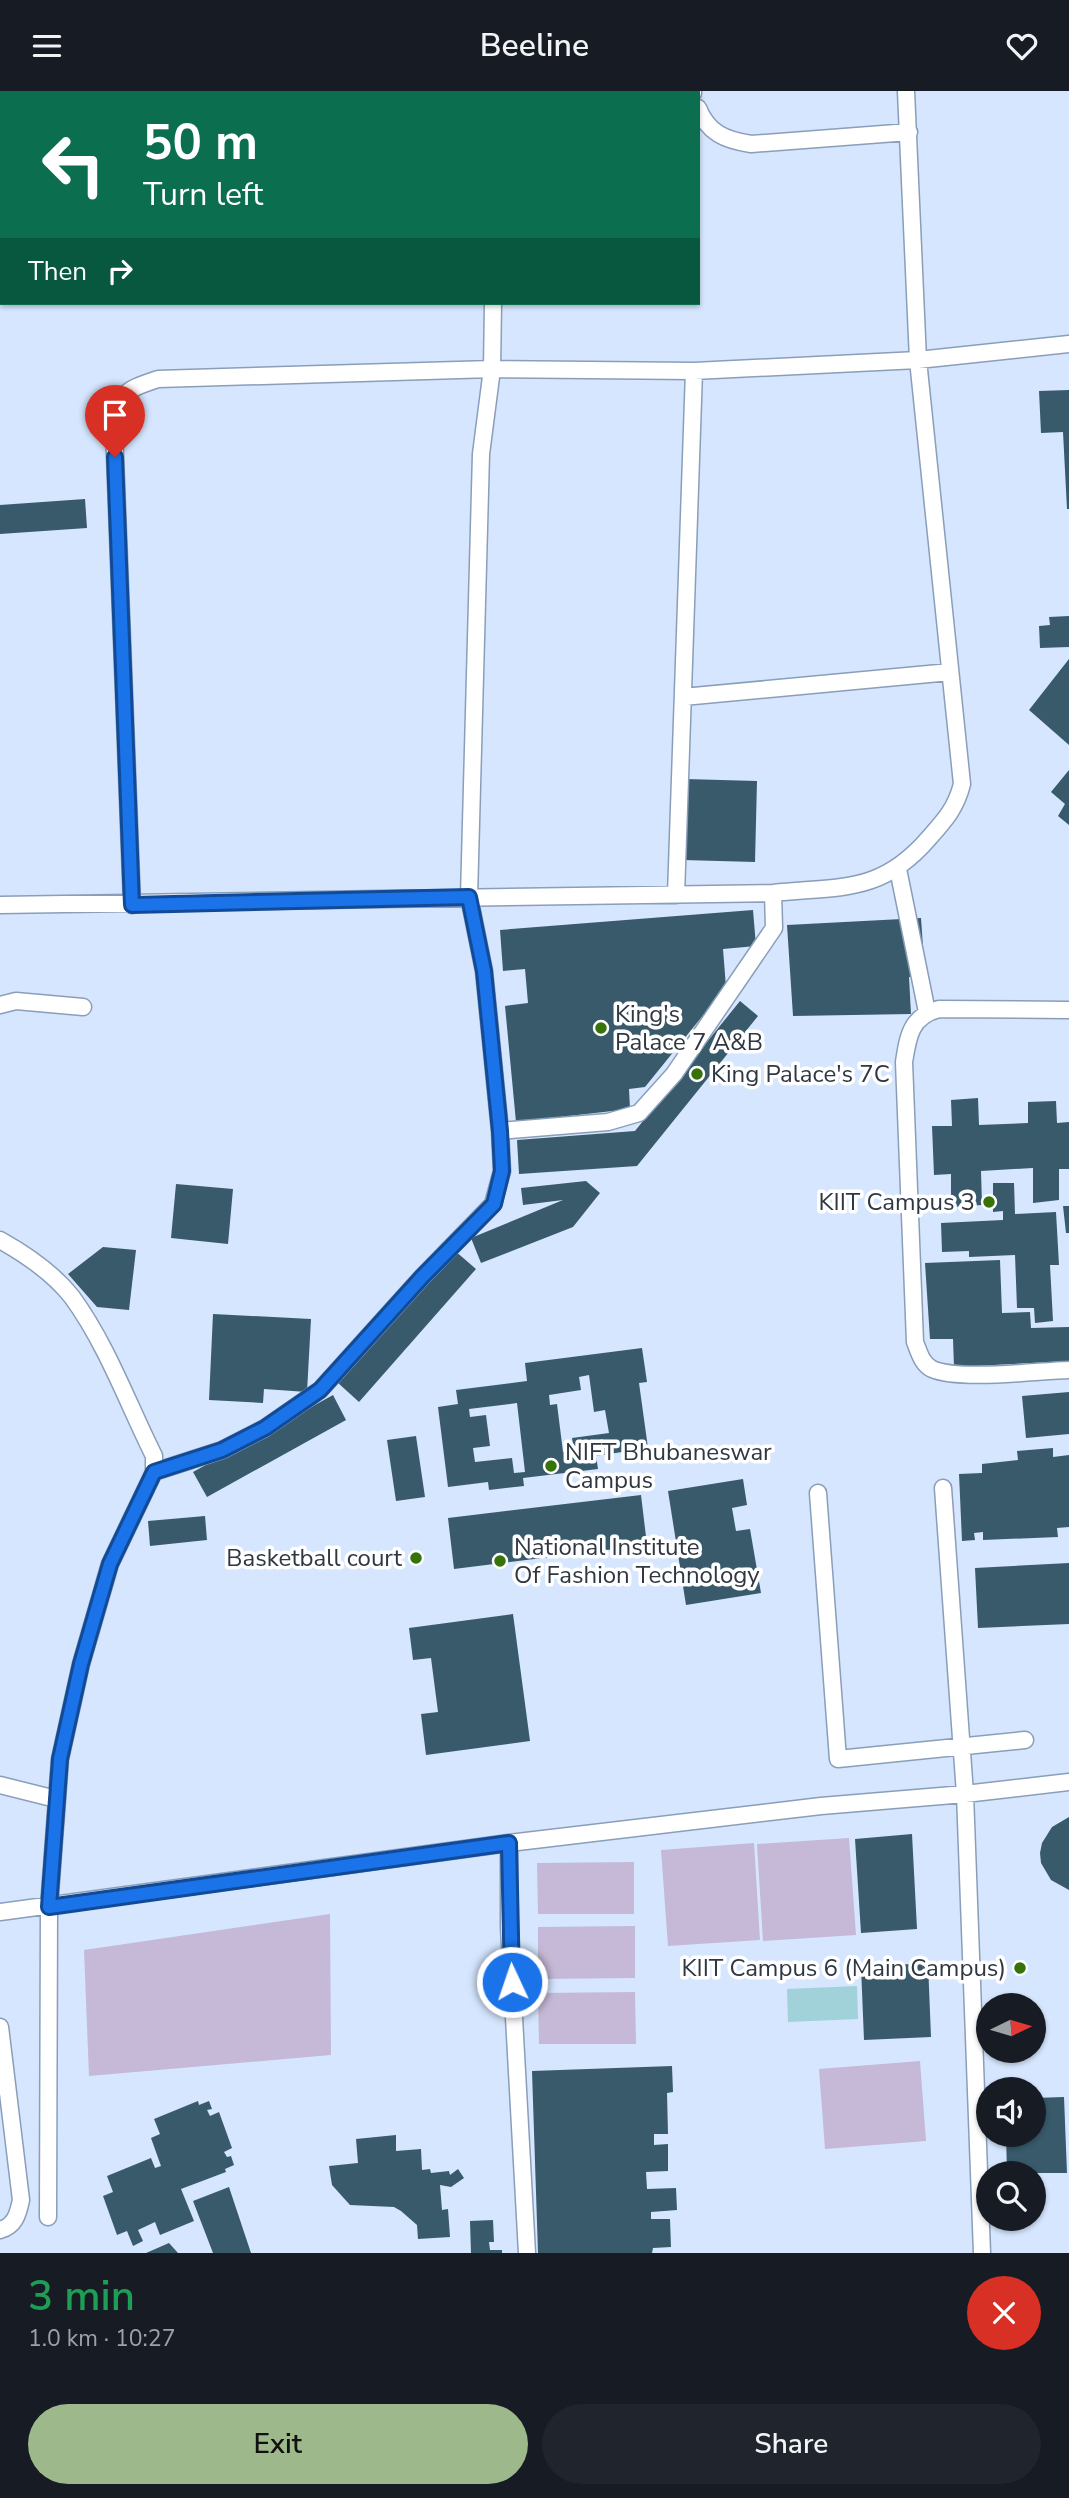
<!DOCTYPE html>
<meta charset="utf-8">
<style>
:root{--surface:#171b24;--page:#20242c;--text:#f1f3f6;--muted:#9ea1a6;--accent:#9db98b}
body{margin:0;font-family:"Nunito Sans",sans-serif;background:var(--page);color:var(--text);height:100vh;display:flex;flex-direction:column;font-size:26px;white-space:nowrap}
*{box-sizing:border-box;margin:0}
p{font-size:23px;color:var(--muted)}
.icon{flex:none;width:38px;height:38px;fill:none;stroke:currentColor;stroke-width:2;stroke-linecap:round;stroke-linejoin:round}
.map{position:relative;height:2162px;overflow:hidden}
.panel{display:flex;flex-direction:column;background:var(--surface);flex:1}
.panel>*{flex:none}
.banner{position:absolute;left:0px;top:0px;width:700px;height:214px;box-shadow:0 2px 5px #0004;background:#0b6e4f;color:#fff;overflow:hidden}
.needle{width:46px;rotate:85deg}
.fabs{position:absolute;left:976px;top:1902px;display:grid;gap:14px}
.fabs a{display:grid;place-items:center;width:70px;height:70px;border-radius:50%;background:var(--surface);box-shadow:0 2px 5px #0004;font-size:35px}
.pin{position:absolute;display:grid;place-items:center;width:60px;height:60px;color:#fff;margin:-72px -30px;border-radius:50% 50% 50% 0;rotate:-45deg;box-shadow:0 0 7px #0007}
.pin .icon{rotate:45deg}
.me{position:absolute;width:77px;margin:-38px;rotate:357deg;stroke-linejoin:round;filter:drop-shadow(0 0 5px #0008)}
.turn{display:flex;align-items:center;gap:24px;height:147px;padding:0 28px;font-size:32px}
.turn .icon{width:91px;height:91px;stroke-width:2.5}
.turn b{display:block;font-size:49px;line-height:60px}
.then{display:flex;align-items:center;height:66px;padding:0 28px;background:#0003;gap:14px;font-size:26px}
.round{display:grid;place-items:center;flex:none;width:74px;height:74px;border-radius:37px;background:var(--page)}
.summary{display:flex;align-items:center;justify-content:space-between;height:119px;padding:0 28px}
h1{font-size:42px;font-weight:600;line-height:52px;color:#1e9e55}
.primary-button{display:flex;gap:14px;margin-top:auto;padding:14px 28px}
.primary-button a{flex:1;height:80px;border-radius:42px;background:var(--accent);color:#111;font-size:28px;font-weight:600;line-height:80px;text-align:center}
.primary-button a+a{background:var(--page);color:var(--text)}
header{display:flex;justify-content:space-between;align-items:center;height:91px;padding:0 28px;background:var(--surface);font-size:32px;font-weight:600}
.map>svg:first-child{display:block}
</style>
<header><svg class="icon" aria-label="menu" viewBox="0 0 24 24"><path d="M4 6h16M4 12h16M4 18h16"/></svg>Beeline<svg class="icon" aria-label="heart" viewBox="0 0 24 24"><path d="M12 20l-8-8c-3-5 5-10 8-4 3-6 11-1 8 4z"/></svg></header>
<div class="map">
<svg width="1069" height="2162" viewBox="0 0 1069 2162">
<rect width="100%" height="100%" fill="#d5e6fe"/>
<path fill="#c5b9d7" d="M 849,1747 L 856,1844 L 763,1850 L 757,1753 Z
M 754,1752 L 760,1849 L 668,1855 L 661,1759 Z
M 634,1771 L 634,1823 L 538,1823 L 537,1772 Z
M 330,1823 L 331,1964 L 89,1985 L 84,1859 Z
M 635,1835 L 635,1887 L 538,1888 L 538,1836 Z
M 635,1901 L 636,1953 L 539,1953 L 538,1902 Z
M 920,1970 L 926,2050 L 825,2058 L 819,1978 Z"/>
<path fill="#a1d2da" d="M 857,1895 L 858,1928 L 788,1931 L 787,1898 Z"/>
<path fill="#395a6b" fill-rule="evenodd" d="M 1069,299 L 1069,418 L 1067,418 L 1063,341 L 1041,342 L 1039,300 Z
M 85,408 L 87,437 L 0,443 L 0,414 Z
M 1069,525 L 1069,556 L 1040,557 L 1039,535 L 1050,534 L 1049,526 Z
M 1069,568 L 1069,654 L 1029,619 Z
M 1069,679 L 1069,734 L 1058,725 L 1065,713 L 1051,701 Z
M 685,688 L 757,690 L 755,771 L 683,769 Z
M 753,819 L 756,855 L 723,858 L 726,896 L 645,996 L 629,998 L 630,1018 L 516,1031 L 505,915 L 528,912 L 525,878 L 503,880 L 500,839 Z
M 921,827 L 925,885 L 909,886 L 911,923 L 793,925 L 787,834 Z
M 740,910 L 758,925 L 637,1075 L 519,1083 L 517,1049 L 635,1040 Z
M 978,1007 L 979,1034 L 1028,1032 L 1028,1011 L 1056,1010 L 1057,1032 L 1069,1031 L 1069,1078 L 1059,1078 L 1059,1109 L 1033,1112 L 1033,1077 L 981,1080 L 982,1114 L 951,1116 L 951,1083 L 934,1084 L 932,1035 L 952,1035 L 951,1009 Z
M 586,1090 L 600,1102 L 573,1136 L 481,1172 L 471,1147 L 563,1109 L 523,1114 L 521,1097 Z
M 993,1092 L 1014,1092 L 1015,1123 L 1056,1121 L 1059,1174 L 1050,1174 L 1053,1230 L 1035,1232 L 1034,1217 L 1017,1217 L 1015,1164 L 969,1166 L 969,1160 L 942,1161 L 941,1132 L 1003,1129 L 1003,1120 L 993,1121 Z
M 176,1093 L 233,1098 L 228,1153 L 171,1147 Z
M 1063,1115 L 1069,1115 L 1069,1142 L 1066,1142 Z
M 103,1156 L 136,1159 L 129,1219 L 97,1216 L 68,1183 Z
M 454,1159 L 476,1178 L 359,1311 L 337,1291 Z
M 1000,1169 L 1002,1222 L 1030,1221 L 1031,1237 L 1069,1236 L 1069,1270 L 954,1276 L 953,1248 L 930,1248 L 925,1172 Z
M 213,1223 L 311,1228 L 307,1301 L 264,1298 L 263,1312 L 209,1309 Z
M 642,1257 L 647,1291 L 639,1292 L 648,1357 L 596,1365 L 598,1378 L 523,1387 L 524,1395 L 489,1399 L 488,1391 L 448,1396 L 438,1316 L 458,1313 L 456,1299 L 527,1290 L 525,1272 ZM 589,1284 L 594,1321 L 605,1319 L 609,1342 L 572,1347 L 574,1359 L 563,1361 L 557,1313 L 550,1314 L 549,1304 L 581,1299 L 579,1286 ZM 517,1312 L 525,1381 L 514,1382 L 512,1367 L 475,1371 L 473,1357 L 490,1355 L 486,1324 L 470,1326 L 469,1318 Z
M 1069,1301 L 1069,1343 L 1026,1347 L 1022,1305 Z
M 333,1304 L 346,1329 L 207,1406 L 193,1381 Z
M 416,1345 L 425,1406 L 396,1410 L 387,1349 Z
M 1053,1357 L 1053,1366 L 1069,1364 L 1069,1436 L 1057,1437 L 1058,1446 L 983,1449 L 983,1441 L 974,1442 L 975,1449 L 962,1450 L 959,1383 L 982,1382 L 982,1373 L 1018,1369 L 1017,1360 Z
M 743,1388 L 747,1414 L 732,1417 L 736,1440 L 750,1438 L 761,1502 L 686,1514 L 668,1400 Z
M 641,1404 L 647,1454 L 454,1478 L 448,1427 Z
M 205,1425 L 207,1449 L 150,1455 L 148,1430 Z
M 1069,1472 L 1069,1533 L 978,1537 L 975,1477 Z
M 513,1523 L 530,1650 L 426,1664 L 421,1623 L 438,1621 L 431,1567 L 413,1569 L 409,1537 Z
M 1069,1726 L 1069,1799 L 1051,1789 L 1041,1772 L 1040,1762 L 1042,1752 L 1052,1736 Z
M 912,1743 L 917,1838 L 861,1842 L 855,1748 Z
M 928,1872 L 931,1946 L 864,1949 L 861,1876 Z
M 672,1975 L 673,2001 L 667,2002 L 668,2043 L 654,2043 L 654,2054 L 668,2053 L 668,2080 L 646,2081 L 647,2098 L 676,2097 L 677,2119 L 651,2121 L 651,2128 L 670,2128 L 671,2156 L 653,2157 L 652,2162 L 538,2162 L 532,1980 Z
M 1064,2006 L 1067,2082 L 1007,2082 L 1006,2044 L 1034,2044 L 1034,2007 Z
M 198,2010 L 199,2014 L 209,2010 L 212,2018 L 207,2019 L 210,2025 L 219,2021 L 232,2057 L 224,2061 L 227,2066 L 231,2065 L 234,2074 L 225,2078 L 226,2081 L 181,2098 L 194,2130 L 160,2144 L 155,2131 L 138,2139 L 143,2150 L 133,2155 L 127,2140 L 117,2144 L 103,2105 L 113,2101 L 107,2085 L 151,2067 L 155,2077 L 161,2075 L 151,2047 L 160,2043 L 154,2028 Z
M 396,2044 L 396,2060 L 421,2058 L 422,2079 L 430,2078 L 431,2082 L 449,2080 L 450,2084 L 458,2078 L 464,2087 L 451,2096 L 440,2094 L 442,2119 L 448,2118 L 450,2146 L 418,2148 L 417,2134 L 401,2120 L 394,2116 L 350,2114 L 332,2094 L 329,2075 L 358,2072 L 356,2048 Z
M 229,2096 L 251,2162 L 213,2162 L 193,2110 Z
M 493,2129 L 494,2151 L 489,2151 L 490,2159 L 502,2159 L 502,2162 L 471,2162 L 470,2130 Z
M 169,2152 L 178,2162 L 146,2162 Z"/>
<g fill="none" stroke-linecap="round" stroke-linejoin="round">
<g stroke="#8a9eba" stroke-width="19">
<path id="street" d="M 693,0 L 693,2
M 493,2 L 493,0
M 698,17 C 708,42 725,49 751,53 L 909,41
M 683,606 L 950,581
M 898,778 L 927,921
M 676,804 L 694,280
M 0,814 L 773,802 C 841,795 881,803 929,747 C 945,729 956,717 962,693 L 918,269 L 906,0
M 132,814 L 114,338 C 120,302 122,300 158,288 L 492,278 L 694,280 L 918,269 L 1069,253
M 0,914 L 16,910 L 83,916
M 1069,919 L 939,918 C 911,925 908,945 904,971 L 915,1251 C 919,1261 922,1273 932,1278 C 960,1290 1036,1280 1069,1279
M 500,1040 L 608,1031 L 639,1022 L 674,983 L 774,837 L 773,802
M 0,1149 C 25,1163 54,1183 72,1206 C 107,1254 128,1313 154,1365 L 154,1381 L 110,1473 L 81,1573 L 60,1668 L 49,1816 L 48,2126
M 154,1381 L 222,1359 L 265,1337 L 320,1299 L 423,1185 L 493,1113 L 502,1080 L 500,1040 L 484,880 L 469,806 L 481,363 L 492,278 L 493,212
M 943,1397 L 965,1703 L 982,2162
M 818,1402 L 838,1668 L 1025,1649
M 0,1694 L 56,1708
M 509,1752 L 509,1836 L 527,2162
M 0,1821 L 509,1752 L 821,1715 L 965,1703 L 1069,1691
M 0,1936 L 21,2109 C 18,2123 15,2135 0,2139"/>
</g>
<use href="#street" stroke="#fff" stroke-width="16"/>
</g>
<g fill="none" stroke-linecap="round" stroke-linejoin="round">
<g stroke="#114b97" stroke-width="18">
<path id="route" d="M 115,366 L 132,814 L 469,806 L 484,880 L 500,1040 L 502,1080 L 494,1113 L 423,1185 L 320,1299 L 265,1337 L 222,1359 L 154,1381 L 110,1473 L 81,1573 L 60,1668 L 49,1816 L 509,1752 L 512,1891"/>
</g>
<use href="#route" stroke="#1a73e8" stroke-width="12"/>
</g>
<g fill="#367308" stroke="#fff" stroke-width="2.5">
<circle cx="601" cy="937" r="7"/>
<circle cx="697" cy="983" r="7"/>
<circle cx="989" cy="1111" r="7"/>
<circle cx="551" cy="1375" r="7"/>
<circle cx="416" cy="1467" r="7"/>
<circle cx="500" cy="1470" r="7"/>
<circle cx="1020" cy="1877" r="7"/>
</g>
<g text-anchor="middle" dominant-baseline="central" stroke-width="7" stroke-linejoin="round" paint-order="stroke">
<g font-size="24" fill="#2e3742" stroke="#fff" text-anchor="start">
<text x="615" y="923">King's<tspan x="615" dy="28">Palace 7 A&amp;B</tspan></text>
<text x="711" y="983">King Palace's 7C</text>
<text x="975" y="1111" text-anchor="end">KIIT Campus 3</text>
<text x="565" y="1361">NIFT Bhubaneswar<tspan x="565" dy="28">Campus</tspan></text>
<text x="514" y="1456">National Institute<tspan x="514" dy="28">Of Fashion Technology</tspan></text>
<text x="402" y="1467" text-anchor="end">Basketball court</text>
<text x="1006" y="1877" text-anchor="end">KIIT Campus 6 (Main Campus)</text>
</g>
</g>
</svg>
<div class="fabs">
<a><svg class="needle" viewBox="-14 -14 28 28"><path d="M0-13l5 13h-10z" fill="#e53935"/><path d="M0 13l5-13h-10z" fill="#9ea1a6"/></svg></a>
<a><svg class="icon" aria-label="sound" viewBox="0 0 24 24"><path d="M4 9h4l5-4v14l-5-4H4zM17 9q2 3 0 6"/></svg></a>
<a><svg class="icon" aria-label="search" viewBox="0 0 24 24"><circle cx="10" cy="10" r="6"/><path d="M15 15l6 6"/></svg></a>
</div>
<div class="pin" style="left:115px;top:366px;background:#d93025"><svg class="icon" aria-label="arrive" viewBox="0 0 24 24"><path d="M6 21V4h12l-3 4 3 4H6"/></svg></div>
<svg class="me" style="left:512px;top:1891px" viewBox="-20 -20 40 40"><circle r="17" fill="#1a73e8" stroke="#fff" stroke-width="3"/><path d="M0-11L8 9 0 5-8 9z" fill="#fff"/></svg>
<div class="banner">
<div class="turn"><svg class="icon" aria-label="left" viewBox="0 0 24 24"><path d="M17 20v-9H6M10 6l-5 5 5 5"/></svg><div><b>50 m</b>Turn left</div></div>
<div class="then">Then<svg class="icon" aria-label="right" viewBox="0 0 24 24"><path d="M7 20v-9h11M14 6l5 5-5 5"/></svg></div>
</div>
</div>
<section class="panel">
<div class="summary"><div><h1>3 min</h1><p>1.0 km · 10:27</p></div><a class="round" style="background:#d93025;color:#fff"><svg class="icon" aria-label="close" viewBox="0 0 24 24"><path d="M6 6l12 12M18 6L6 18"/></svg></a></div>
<div class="primary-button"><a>Exit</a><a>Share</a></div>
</section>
